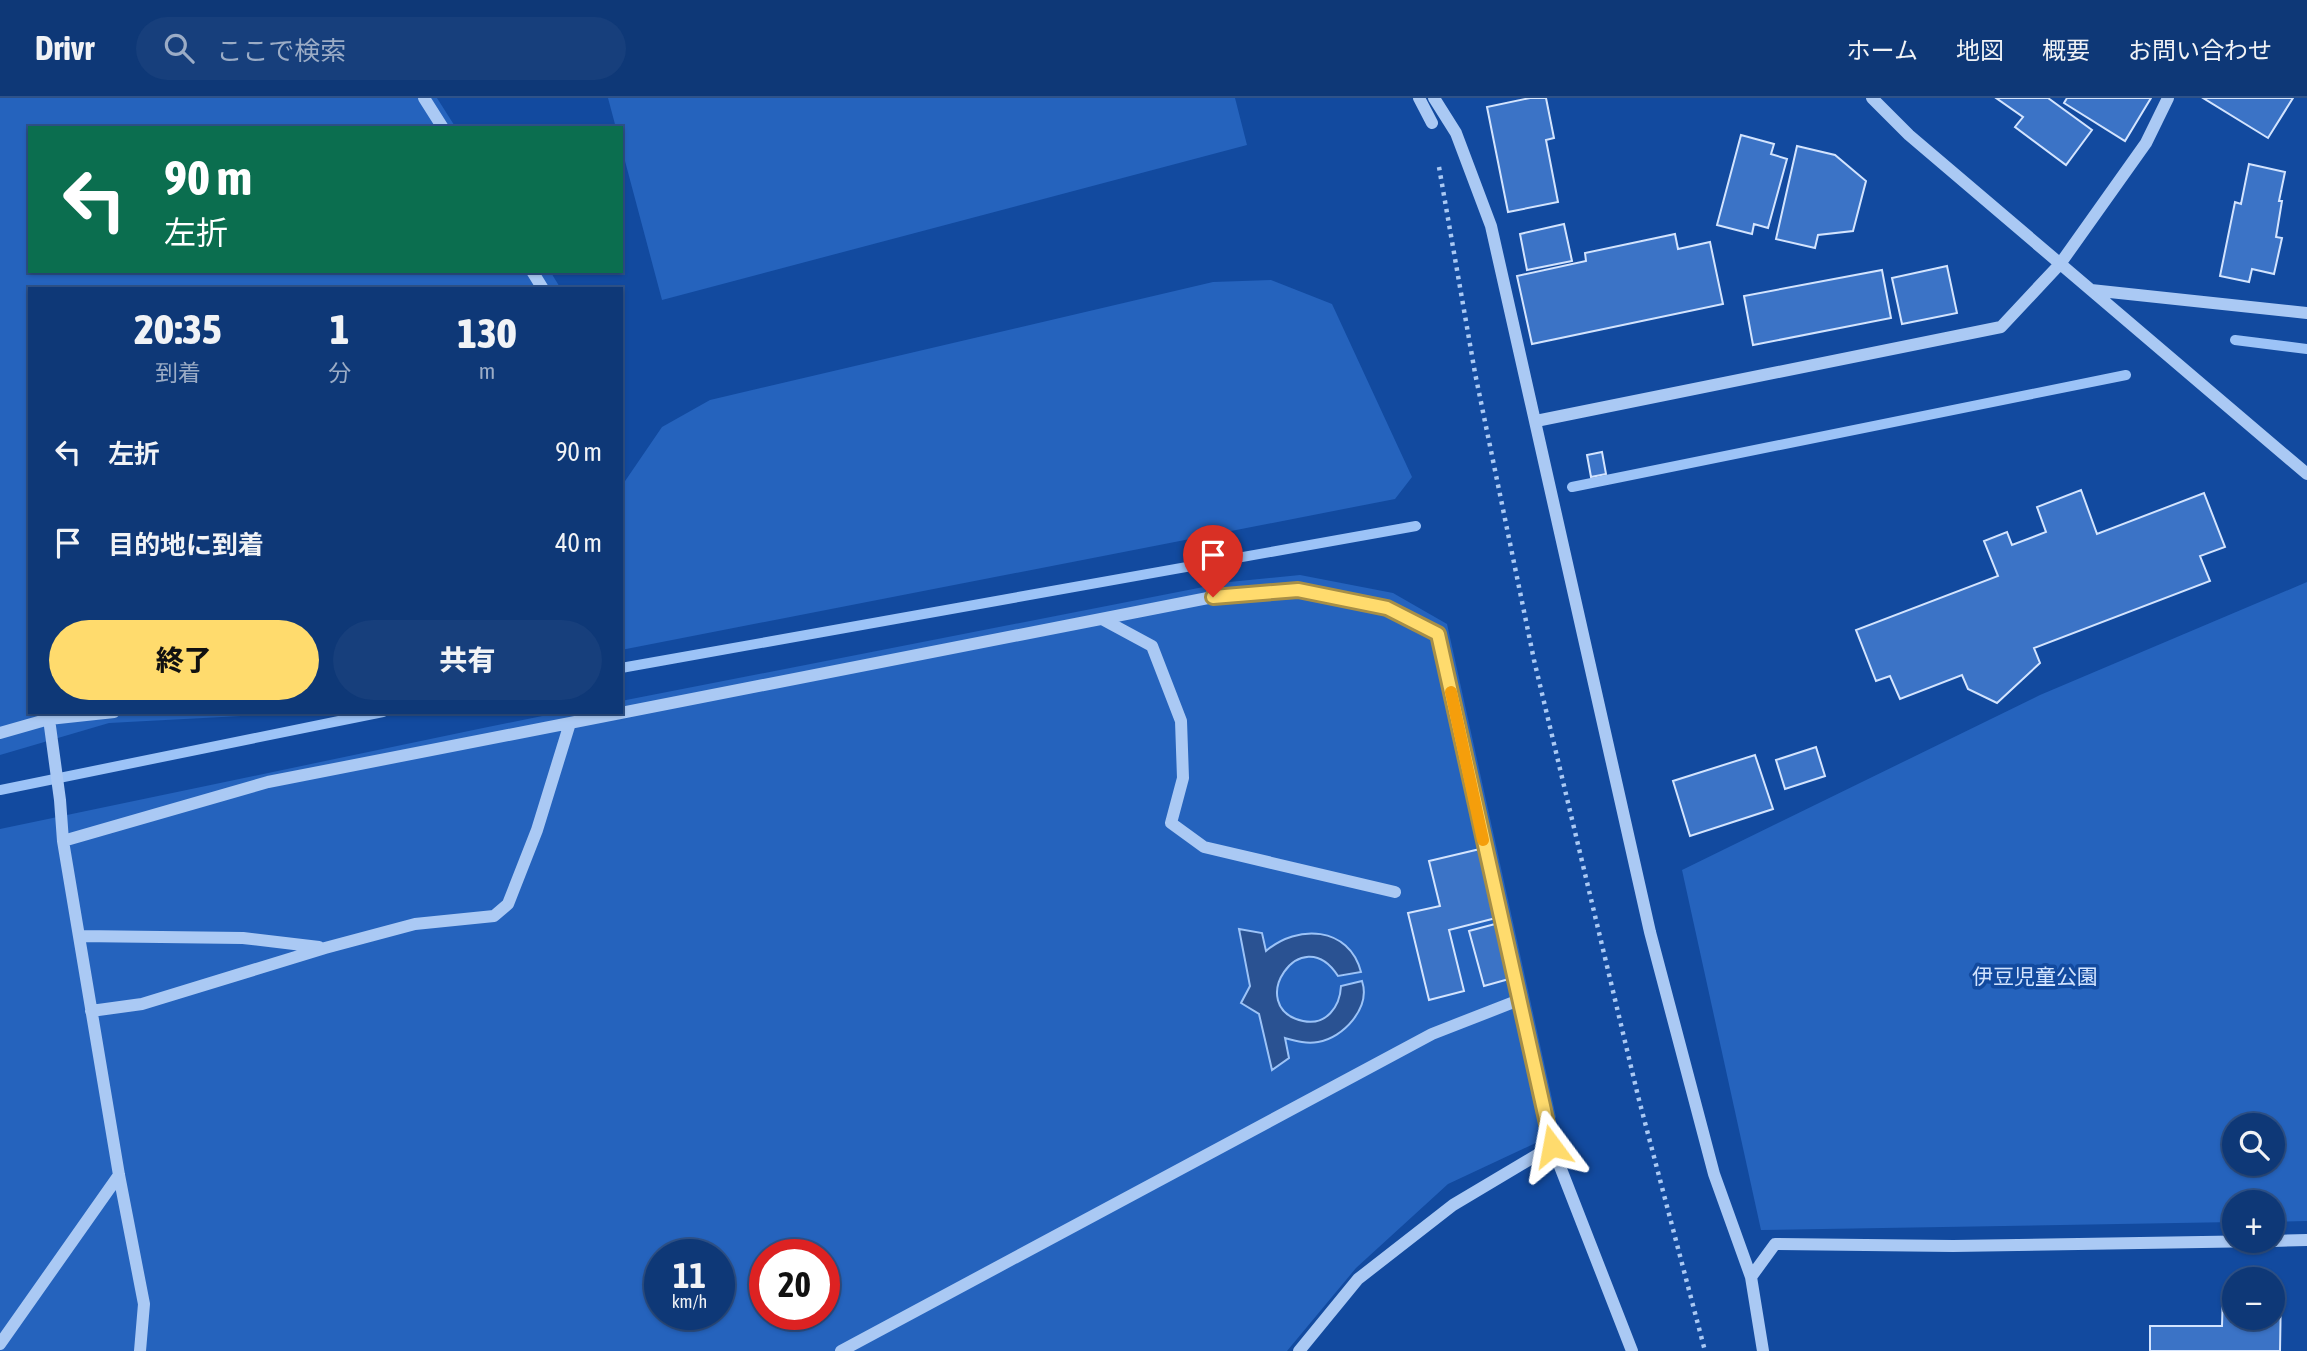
<!DOCTYPE html>
<html lang="ja">
<meta charset="utf-8">
<style>
:root{--surface:#0e3877;--page:#173f7c;--text:#f1f3f6;--muted:#9bacc6;--line:#2e5289;--accent:#ffdb6d}
body{margin:0;font-family:"Asap Condensed","Noto Sans JP",sans-serif;background:var(--page);color:var(--text);height:100vh;display:flex;flex-direction:column;font-size:26px;white-space:nowrap}
*{box-sizing:border-box;margin:0}
p{font-size:23px;color:var(--muted)}
.icon{flex:none;width:38px;height:38px;fill:none;stroke:currentColor;stroke-width:2;stroke-linecap:round;stroke-linejoin:round}
.map{position:relative;flex:1;overflow:hidden}
.drawer{position:absolute;left:28px;top:189px;width:595px;height:427px;display:flex;flex-direction:column;background:var(--surface);border-radius:0px;box-shadow:0 2px 5px #0004,0 0 0 2px var(--line)}
.drawer>*{flex:none}
.top-card{position:absolute;left:28px;top:28px;width:595px;height:147px;border-radius:0px;box-shadow:0 2px 5px #0004,0 0 0 2px var(--line);background:#0b6e4f;color:#fff;overflow:hidden}
.buttons{position:absolute;left:2222px;top:1015px;display:grid;gap:14px}
.buttons a{display:grid;place-items:center;width:63px;height:63px;border-radius:50%;background:var(--surface);box-shadow:0 2px 5px #0004,0 0 0 2px var(--line);font-size:35px}
.speed{position:absolute;left:644px;top:1141px;display:flex;gap:14px;font-size:35px;font-weight:700;text-align:center}
.speed>*{display:grid;place-content:center;width:91px;height:91px;border-radius:50%;background:var(--surface);box-shadow:0 2px 5px #0004,0 0 0 2px var(--line);line-height:1}
.speed small{font-size:18px;font-weight:400}
.speed .limit{border:10px solid #d22;background:#fff;color:#111}
.pin{position:absolute;display:grid;place-items:center;width:60px;height:60px;color:#fff;margin:-72px -30px;border-radius:50% 50% 50% 0;rotate:-45deg;box-shadow:0 0 7px #0007}
.pin .icon{rotate:45deg}
.me{position:absolute;width:77px;margin:-38px;rotate:347deg;stroke-linejoin:round;filter:drop-shadow(0 0 5px #0008)}
.turn{display:flex;align-items:center;gap:24px;height:147px;padding:0 21px;font-size:32px}
.turn .icon{width:91px;height:91px;stroke-width:2.5}
.turn b{display:block;font-size:49px;line-height:60px}
.eta{display:flex;justify-content:space-evenly;align-items:center;height:119px;text-align:center}
.eta b{font-size:42px;font-weight:800;line-height:49px}
.primary-button{display:flex;gap:14px;margin-top:auto;padding:14px 21px}
.primary-button a{flex:1;height:80px;border-radius:42px;background:var(--accent);color:#111;font-size:28px;font-weight:800;line-height:80px;text-align:center}
.primary-button a+a{background:var(--page);color:var(--text)}
ul{padding:0;list-style:none}
li{display:flex;align-items:center;gap:21px;height:91px;padding:0 21px}
li div{flex:1}
li b{display:block;font-size:26px}
li em{font-style:normal}
header{display:flex;align-items:center;gap:42px;box-sizing:border-box;height:98px;padding:0 35px;background:var(--surface);border-bottom:2px solid var(--line)}
header strong{font-size:33px}
nav{display:flex;gap:38px;margin-inline-start:auto;font-size:24px}
.search{width:490px;height:63px;background:var(--page);display:flex;align-items:center;gap:18px;box-sizing:border-box;padding:0 24px;border-radius:38px;color:var(--muted);font-size:26px}
.map>svg:first-child{display:block}
</style>
<header>
<strong>Drivr</strong>
<div class="search"><svg class="icon" aria-label="search" viewBox="0 0 24 24"><circle cx="10" cy="10" r="6"/><path d="M15 15l6 6"/></svg>ここで検索</div>
<nav><a>ホーム</a><a>地図</a><a>概要</a><a>お問い合わせ</a></nav>
</header>
<div class="map">
<svg width="2307" height="1253" viewBox="0 0 2307 1253">
<rect width="100%" height="100%" fill="#124a9f"/>
<path fill="#2563bd" fill-rule="evenodd" d="M 0,0 L 437,0 L 456,30 L 30,30 L 30,173 L 550,173 L 561,191 L 30,191 L 30,614 L 252,614 L 241,618 L 109,625 L 0,657 Z
M 608,0 L 1235,0 L 1247,47 L 662,202 L 621,48 L 621,30 L 616,30 Z
M 1271,182 L 1332,206 L 1412,379 L 1395,401 L 621,552 L 621,389 L 662,329 L 710,302 L 1213,184 Z
M 1300,477 L 1393,495 L 1447,526 L 1556,1019 L 1540,1043 L 1448,1086 L 1356,1170 L 1287,1253 L 0,1253 L 0,731 L 483,630 L 562,614 L 621,614 L 621,603 L 1229,484 ZM 660,1157 L 719,1157 L 719,1216 L 660,1216 ZM 765,1157 L 824,1157 L 824,1216 L 765,1216 Z
M 2307,484 L 2307,1123 L 2273,1124 L 2273,1104 L 2235,1104 L 2235,1124 L 1761,1132 L 1682,772 L 2040,597 ZM 2273,1027 L 2273,1066 L 2235,1066 L 2235,1027 Z"/>
<path fill="#2a5292" stroke="#9cc3f7" stroke-width="2" d="M 1239,831 L 1262,835 L 1266,853 C 1297,826 1349,828 1361,874 L 1338,878 C 1301,820 1243,910 1303,923 C 1326,928 1340,909 1341,888 L 1362,883 C 1371,910 1343,940 1318,944 C 1306,946 1296,943 1285,940 L 1289,960 L 1272,972 L 1259,916 L 1241,905 L 1250,888 Z"/>
<g fill="none" stroke-linecap="round" stroke-linejoin="round">
<path stroke="#9cc3f7" stroke-width="10" d="M 2235,242 L 2307,251
M 1572,389 L 2126,277
M 621,570 L 1416,428
M 0,692 L 383,614"/>
</g>
<path fill="#3b73c6" stroke="#d3e4fe" stroke-width="2" d="M 1530,0 L 1546,0 L 1554,40 L 1546,42 L 1558,104 L 1508,114 L 1487,9 Z
M 1996,0 L 2048,0 L 2092,32 L 2066,67 L 2015,29 L 2023,19 Z
M 2067,0 L 2151,0 L 2125,43 L 2064,5 Z
M 2203,0 L 2293,0 L 2268,40 Z
M 1741,37 L 1774,46 L 1771,56 L 1787,61 L 1768,130 L 1754,126 L 1752,136 L 1717,127 Z
M 1797,48 L 1835,57 L 1866,83 L 1853,133 L 1818,137 L 1815,150 L 1776,141 Z
M 2249,66 L 2285,74 L 2279,103 L 2282,103 L 2276,139 L 2282,140 L 2274,176 L 2252,171 L 2249,184 L 2220,178 L 2235,104 L 2241,106 Z
M 1564,126 L 1572,163 L 1527,172 L 1520,136 Z
M 1675,136 L 1678,151 L 1710,144 L 1723,206 L 1532,246 L 1517,178 L 1586,163 L 1585,155 Z
M 1947,168 L 1957,215 L 1902,226 L 1892,180 Z
M 1882,172 L 1891,220 L 1753,247 L 1744,198 Z
M 1602,354 L 1606,376 L 1591,379 L 1587,357 Z
M 2081,392 L 2097,436 L 2204,395 L 2225,449 L 2200,458 L 2210,483 L 2034,550 L 2040,565 L 1997,605 L 1968,591 L 1962,577 L 1900,601 L 1890,578 L 1876,583 L 1856,532 L 1998,478 L 1984,443 L 2007,434 L 2012,447 L 2046,434 L 2037,409 Z
M 1816,649 L 1825,678 L 1785,691 L 1776,662 Z
M 1755,657 L 1773,711 L 1690,738 L 1673,683 Z
M 1480,751 L 1496,820 L 1449,832 L 1464,893 L 1429,902 L 1408,815 L 1440,808 L 1429,763 Z
M 1495,826 L 1509,881 L 1484,888 L 1469,833 Z
M 2223,1192 L 2235,1192 L 2235,1220 L 2273,1220 L 2273,1192 L 2281,1192 L 2280,1253 L 2150,1253 L 2150,1228 L 2222,1228 Z"/>
<g fill="none" stroke-linecap="round" stroke-linejoin="round">
<path stroke="#aac9f4" stroke-width="4.5" stroke-dasharray="3.5 5" stroke-linecap="butt" d="M 1439,69 L 1475,275 L 1534,562 L 1638,998 L 1705,1253"/>
<path stroke="#aac9f4" stroke-width="12" d="M 424,0 L 443,30
M 1419,0 L 1432,25
M 1434,0 L 1456,35 L 1491,128 L 1650,834 L 1714,1076 L 1751,1179
M 1872,0 L 1909,37 L 2307,376
M 532,173 L 543,191
M 2091,192 L 2307,215
M 1536,323 L 2001,229 L 2060,166 L 2146,45 L 2168,0
M 1102,521 L 1152,548 L 1181,623 L 1183,680 L 1171,725 L 1204,749 L 1395,794
M 49,621 L 60,702 L 63,743 L 119,1077 L 144,1206 L 140,1253
M 0,635 L 49,621 L 114,614
M 63,743 L 268,684 L 1213,499 L 1298,492 L 1387,510 L 1438,535 L 1552,1048 L 1632,1253
M 79,838 L 243,840 L 319,849
M 91,913 L 142,906 L 325,850 L 415,826 L 494,818 L 508,806 L 537,732 L 570,625
M 2273,1143 L 2307,1142
M 0,1246 L 119,1077
M 841,1253 L 1432,936 L 1519,902
M 1299,1253 L 1358,1181 L 1453,1107 L 1552,1048
M 1763,1253 L 1751,1179 L 1775,1146 L 1953,1148 L 2264,1143"/>
</g>
<g fill="none" stroke-linecap="round" stroke-linejoin="round">
<g stroke="#a68e47" stroke-width="18">
<path id="route" d="M 1213,499 L 1298,492 L 1387,510 L 1438,536 L 1552,1048"/>
</g>
<use href="#route" stroke="#ffdb6d" stroke-width="12"/>
<path stroke="#f59e0b" stroke-width="12" d="M 1451,594 L 1483,742"/>
</g>
<g text-anchor="middle" dominant-baseline="central" stroke-width="7" stroke-linejoin="round" paint-order="stroke">
<g font-size="21" fill="#d3e4fe" stroke="#124a9f">
<text x="2035" y="878">伊豆児童公園</text>
</g>
</g>
</svg>
<div class="buttons">
<a><svg class="icon" aria-label="search" viewBox="0 0 24 24"><circle cx="10" cy="10" r="6"/><path d="M15 15l6 6"/></svg></a>
<a>+</a>
<a>−</a>
</div>
<div class="speed"><div>11<small>km/h</small></div><div class="limit">20</div></div>
<div class="pin" style="left:1213px;top:499px;background:#d93025"><svg class="icon" aria-label="arrive" viewBox="0 0 24 24"><path d="M6 21V4h12l-3 4 3 4H6"/></svg></div>
<svg class="me" style="left:1552px;top:1048px" viewBox="-20 -20 40 40"><path d="M0-17L14 15 0 8-14 15z" fill="#ffdb6d" stroke="#fff" stroke-width="4"/></svg>
<div class="top-card">
<div class="turn"><svg class="icon" aria-label="left" viewBox="0 0 24 24"><path d="M17 20v-9H6M10 6l-5 5 5 5"/></svg><div><b>90 m</b>左折</div></div>
</div>
<section class="drawer">
<div class="eta">
<div><b>20:35</b><p>到着</p></div>
<div><b>1</b><p>分</p></div>
<div><b>130</b><p>m</p></div>
</div>
<ul>
<li><svg class="icon" aria-label="left" viewBox="0 0 24 24"><path d="M17 20v-9H6M10 6l-5 5 5 5"/></svg><div><b>左折</b></div><em>90 m</em></li>
<li><svg class="icon" aria-label="arrive" viewBox="0 0 24 24"><path d="M6 21V4h12l-3 4 3 4H6"/></svg><div><b>目的地に到着</b></div><em>40 m</em></li>
</ul>
<div class="primary-button"><a>終了</a><a>共有</a></div>
</section>
</div>
